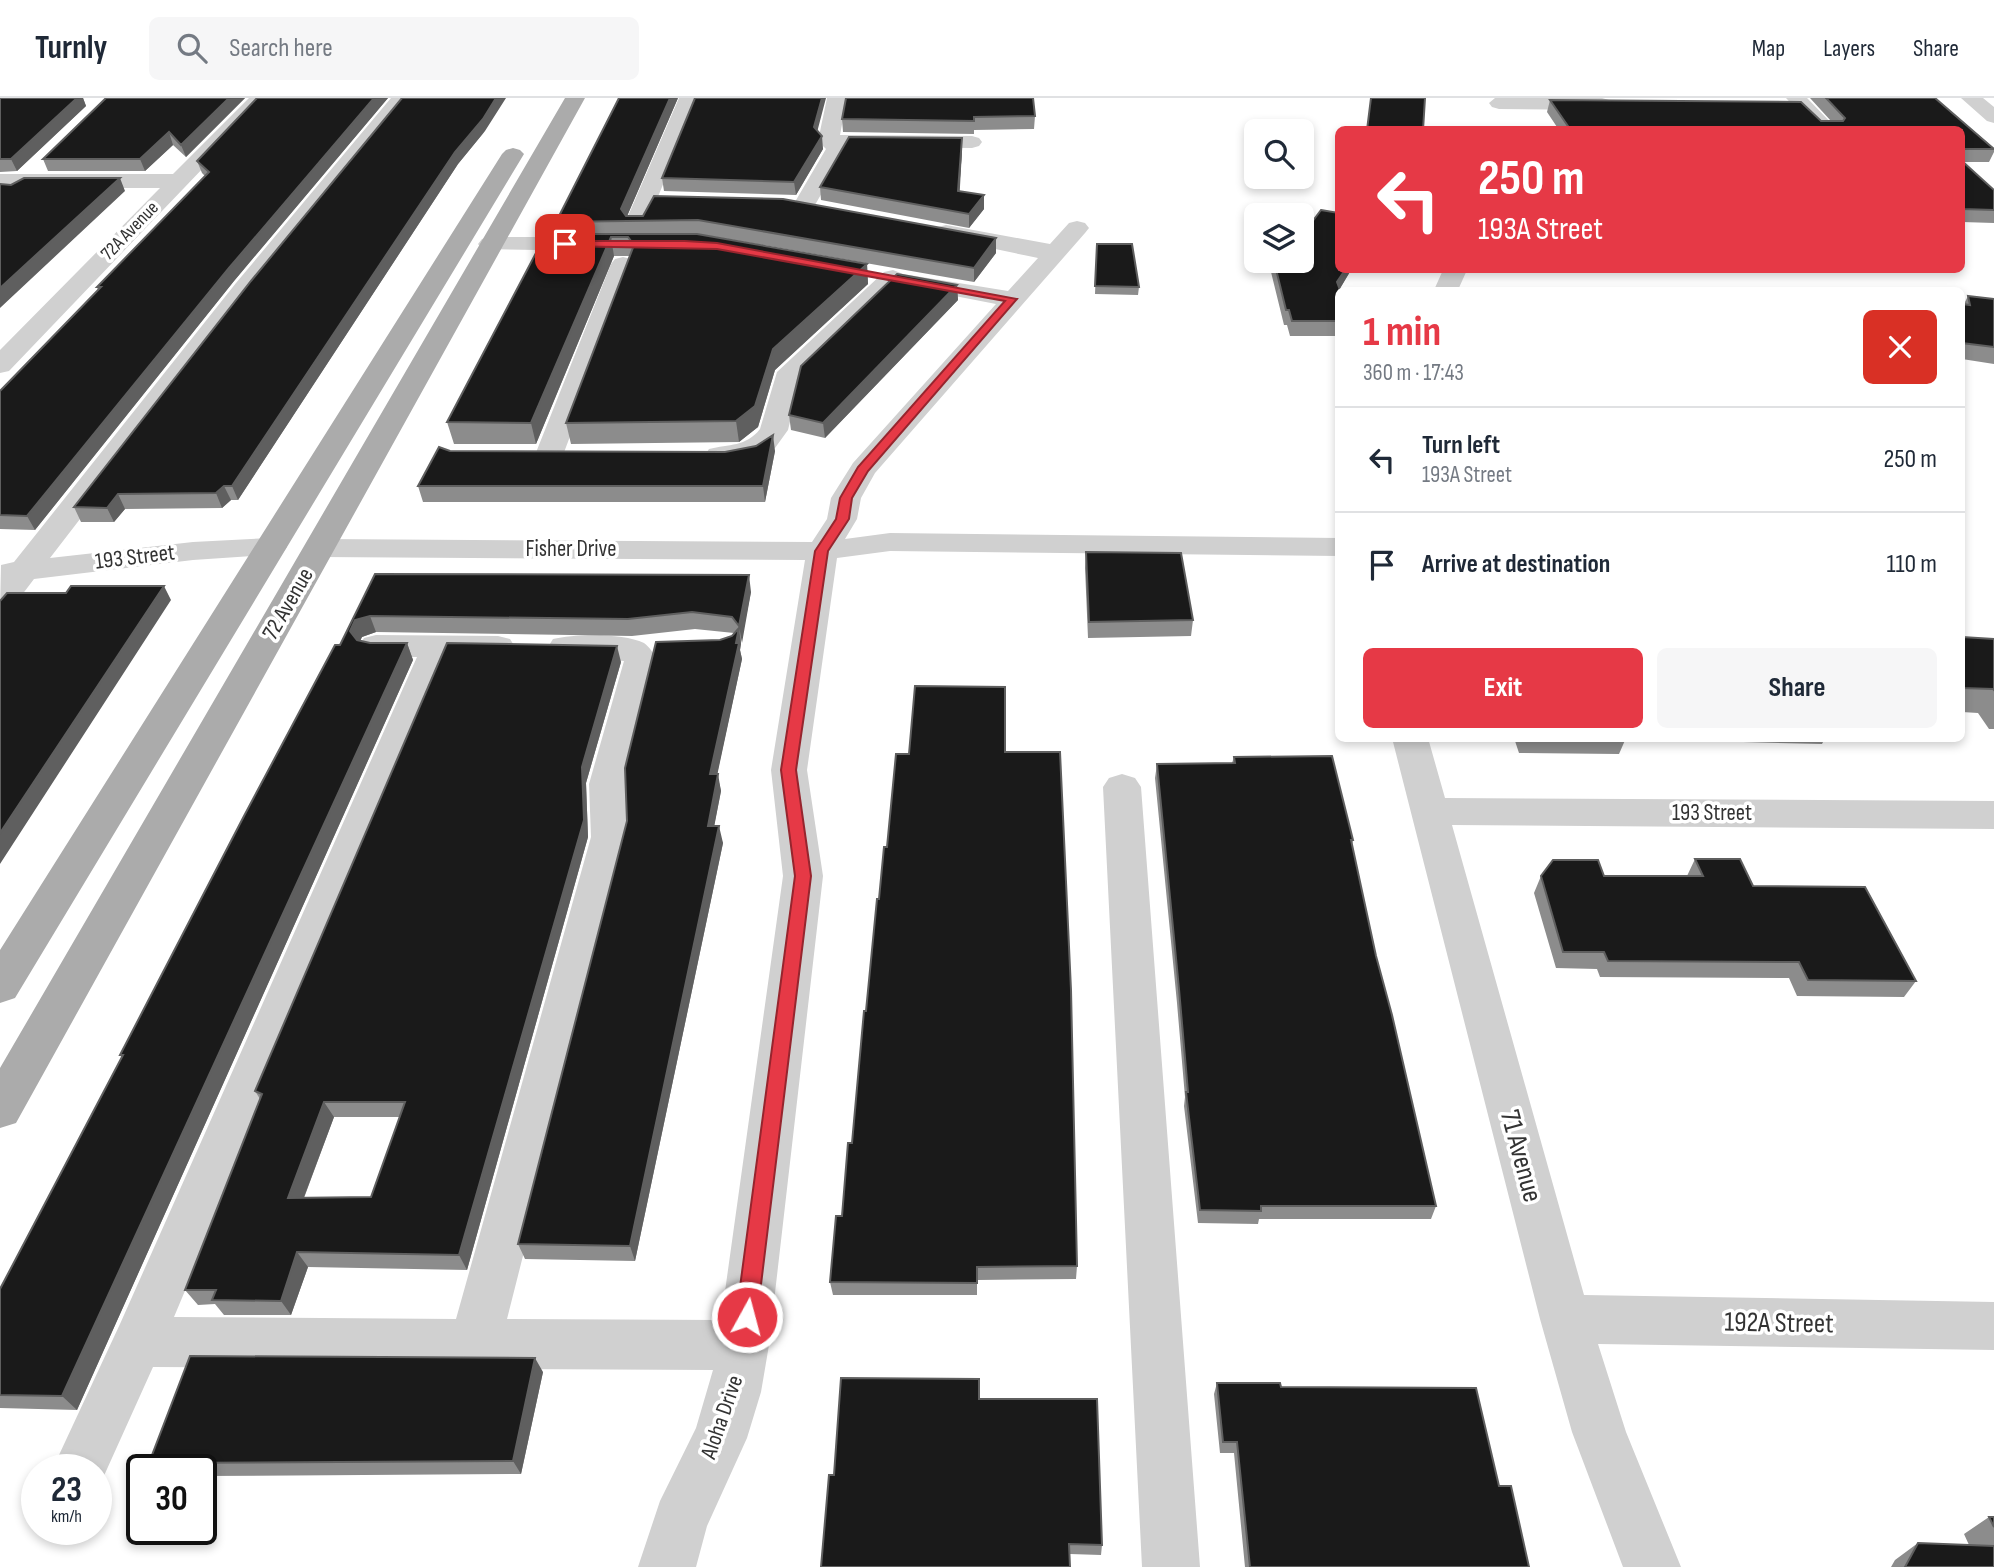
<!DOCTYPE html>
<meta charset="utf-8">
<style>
:root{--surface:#fff;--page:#f6f6f7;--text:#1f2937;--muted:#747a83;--line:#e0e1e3;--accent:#e63946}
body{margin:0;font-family:"Sofia Sans Condensed",sans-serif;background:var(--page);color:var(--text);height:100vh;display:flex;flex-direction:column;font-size:26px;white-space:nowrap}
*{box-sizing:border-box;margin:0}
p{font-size:23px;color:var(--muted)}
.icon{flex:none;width:38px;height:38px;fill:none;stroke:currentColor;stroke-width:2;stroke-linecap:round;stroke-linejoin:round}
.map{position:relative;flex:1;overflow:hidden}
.panel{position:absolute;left:1335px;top:189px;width:630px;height:455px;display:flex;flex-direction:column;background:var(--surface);border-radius:10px;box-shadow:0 4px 10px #0003}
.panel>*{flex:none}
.guide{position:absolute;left:1335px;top:28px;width:630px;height:147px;border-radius:10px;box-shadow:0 4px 10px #0003;background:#e63946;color:#fff;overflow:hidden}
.tools{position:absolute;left:1244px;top:21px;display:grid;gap:14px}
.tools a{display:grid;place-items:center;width:70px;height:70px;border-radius:10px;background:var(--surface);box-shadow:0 4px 10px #0003;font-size:35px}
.speed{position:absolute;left:21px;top:1356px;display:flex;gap:14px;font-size:35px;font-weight:700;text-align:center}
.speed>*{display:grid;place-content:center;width:91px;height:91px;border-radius:50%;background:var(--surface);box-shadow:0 4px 10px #0003;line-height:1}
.speed small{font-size:18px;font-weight:400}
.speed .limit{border:4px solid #111;border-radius:10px;background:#fff;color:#111}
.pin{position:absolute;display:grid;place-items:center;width:60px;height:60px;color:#fff;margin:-30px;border-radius:14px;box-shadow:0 4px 10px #0006}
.me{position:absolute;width:77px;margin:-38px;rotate:7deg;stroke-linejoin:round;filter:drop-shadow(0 0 5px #0008)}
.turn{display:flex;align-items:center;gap:24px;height:147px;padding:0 28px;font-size:32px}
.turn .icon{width:91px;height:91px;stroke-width:2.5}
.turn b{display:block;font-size:49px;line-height:60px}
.round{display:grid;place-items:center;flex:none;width:74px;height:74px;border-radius:10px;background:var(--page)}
.headline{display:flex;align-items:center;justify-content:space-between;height:119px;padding:0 28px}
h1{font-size:42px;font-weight:700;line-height:52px;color:var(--accent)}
.primary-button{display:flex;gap:14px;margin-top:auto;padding:14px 28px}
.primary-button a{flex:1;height:80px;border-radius:10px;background:var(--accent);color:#fff;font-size:28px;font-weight:700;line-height:80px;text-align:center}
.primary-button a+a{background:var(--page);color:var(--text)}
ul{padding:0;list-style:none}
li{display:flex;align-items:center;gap:21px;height:105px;padding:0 28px;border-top:2px solid var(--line)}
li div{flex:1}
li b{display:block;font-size:26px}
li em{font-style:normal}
header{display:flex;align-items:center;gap:42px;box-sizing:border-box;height:98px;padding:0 35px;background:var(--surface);border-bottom:2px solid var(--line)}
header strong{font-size:33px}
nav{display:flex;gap:38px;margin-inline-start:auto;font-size:24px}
.search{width:490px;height:63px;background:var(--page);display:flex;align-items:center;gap:18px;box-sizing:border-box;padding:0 24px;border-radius:10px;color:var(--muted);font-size:26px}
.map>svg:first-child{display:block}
</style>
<header>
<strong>Turnly</strong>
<div class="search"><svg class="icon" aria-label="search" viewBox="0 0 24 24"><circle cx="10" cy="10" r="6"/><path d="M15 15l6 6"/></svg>Search here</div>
<nav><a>Map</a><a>Layers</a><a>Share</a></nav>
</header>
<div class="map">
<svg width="1994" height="1469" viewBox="0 0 1994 1469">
<rect width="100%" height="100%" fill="#fff"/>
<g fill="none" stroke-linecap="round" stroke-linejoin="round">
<path fill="#d0d0d0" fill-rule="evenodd" d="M 249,0 L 270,0 L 9,273 L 0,275 L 0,252 L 160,90 L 0,90 L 0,76 L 173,76 Z
M 391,0 L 411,0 L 254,195 L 50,460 L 193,444 L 271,440 L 282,442 L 287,449 L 282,456 L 193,462 L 34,481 L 12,510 L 0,513 L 1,467 L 14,464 L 236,185 Z
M 679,0 L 699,0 L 647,125 L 644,130 L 628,130 L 625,125 Z
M 827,0 L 847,0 L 840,37 L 972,38 L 979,40 L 982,44 L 979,48 L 972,50 L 848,49 L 811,114 L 795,114 L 792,109 L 826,51 L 818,43 Z
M 1495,0 L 1602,0 L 1609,2 L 1612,6 L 1609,10 L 1602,12 L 1499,11 L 1492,9 L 1489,5 Z
M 1786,0 L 1807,0 L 1838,32 L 1816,32 Z
M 1961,0 L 1983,0 L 1994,9 L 1994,25 L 1987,23 Z
M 1077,123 L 1085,125 L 1089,130 L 1085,135 L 875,375 L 861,400 L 857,421 L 845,441 L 890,435 L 1339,440 L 1339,458 L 890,453 L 837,460 L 807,672 L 823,778 L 769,1247 L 761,1294 L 747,1340 L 707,1428 L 696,1469 L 638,1469 L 660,1403 L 696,1330 L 713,1272 L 153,1269 L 98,1391 L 96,1392 L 96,1372 L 52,1372 L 120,1226 L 417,559 L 376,559 L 364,556 L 359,548 L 364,540 L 376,537 L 498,538 L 510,541 L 515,549 L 510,557 L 498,560 L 451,559 L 174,1219 L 456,1221 L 591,739 L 589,686 L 624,563 L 553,557 L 548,549 L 553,541 C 575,536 623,535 644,545 C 650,549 654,557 658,563 L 627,686 L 629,739 L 507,1221 L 721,1222 L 783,778 L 771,672 L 805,462 L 320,459 L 309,457 L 304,450 L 309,443 L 320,441 L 812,444 L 827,421 L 831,400 L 853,365 L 996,206 L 898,187 L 800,282 L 788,332 L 775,350 L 758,361 L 748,364 L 719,366 L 709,363 L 705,357 L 709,351 C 729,346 746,349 760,331 L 777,274 L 884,174 L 893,172 L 903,176 L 1008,193 L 1038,160 L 938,139 L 934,134 L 938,129 L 946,127 L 1050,146 L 1069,125 Z
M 490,139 L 595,139 L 603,141 L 607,146 L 603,151 L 595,153 L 482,151 L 478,146 L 482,141 Z
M 623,159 L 631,161 L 635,166 L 563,357 L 559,363 L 549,366 L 539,363 L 535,357 L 611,166 L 615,161 Z
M 1443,172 L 1467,172 L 1458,192 L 1434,192 Z
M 1392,640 L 1428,640 L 1445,700 L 1994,703 L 1994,731 L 1452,727 L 1584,1197 L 1994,1204 L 1994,1252 L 1598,1246 L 1626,1334 L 1681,1469 L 1623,1469 L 1572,1334 L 1540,1221 Z
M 1122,676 L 1135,680 L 1141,689 L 1200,1469 L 1142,1469 L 1103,689 L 1109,680 Z"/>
<path fill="#ababab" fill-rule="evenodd" d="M 565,0 L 585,0 L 16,1025 L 0,1030 L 0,970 Z
M 513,50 L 520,52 L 524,56 L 15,900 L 0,905 L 0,852 L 502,56 L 506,52 Z"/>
</g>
<path fill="#8c8c8c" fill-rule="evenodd" d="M 0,0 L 83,0 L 86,8 L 17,73 L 0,74 Z
M 106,0 L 245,0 L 186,59 L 173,47 L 145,73 L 48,73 L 43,61 Z
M 257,0 L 388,0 L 234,183 L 35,432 L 0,431 L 0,293 L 98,193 L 97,189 L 205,78 L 202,75 L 197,63 Z
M 678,0 L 627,118 L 996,140 L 996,155 L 974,184 L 700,136 L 867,166 L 868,186 L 775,272 L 758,329 L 739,344 L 571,346 L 566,325 L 630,158 L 614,158 L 536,346 L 454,346 L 447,324 L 559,136 L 556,124 Z
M 1810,0 L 1935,0 L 1994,50 L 1994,54 L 1989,64 L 1962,64 L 1994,92 L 1994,125 L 1962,124 L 1962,32 L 1559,32 L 1547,14 L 1550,2 L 1831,23 Z
M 1035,18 L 1034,31 L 974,32 L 974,36 L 843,34 L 842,21 Z
M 485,33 L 458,66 L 238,402 L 231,402 L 222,410 L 125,411 L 114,424 L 81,424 L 74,409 Z
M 818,33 L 823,51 L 796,97 L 664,93 L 662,80 Z
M 962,53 L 959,94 L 984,97 L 984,111 L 969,130 L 821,102 L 820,89 Z
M 1097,146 L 1139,189 L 1138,197 L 1095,196 Z
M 1273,163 L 1302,163 L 1351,172 L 1339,192 L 1339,238 L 1290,238 L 1287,227 L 1284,227 L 1271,174 Z
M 957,187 L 958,202 L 825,340 L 791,332 L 789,317 Z
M 1968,198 L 1994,201 L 1994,266 L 1962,261 L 1962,206 L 1964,206 Z
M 450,353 L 725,354 L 775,353 L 765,404 L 423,404 L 418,388 Z
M 1086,454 L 1193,522 L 1191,538 L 1088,540 L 1085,470 Z
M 375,476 L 751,494 L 741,544 L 740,552 L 742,561 L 717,676 L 721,693 L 714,728 L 723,745 L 635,1163 L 525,1161 L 518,1146 L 720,542 L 732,538 L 734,535 L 695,531 L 632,538 L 376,534 L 362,539 L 360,543 L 370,545 L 407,545 L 413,562 L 77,1312 L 0,1310 L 0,1191 L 122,960 L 120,957 L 340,547 Z
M 1962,539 L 1994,541 L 1994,631 L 1989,631 L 1978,615 L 1962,614 Z
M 621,564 L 586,685 L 588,739 L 467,1172 L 308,1169 L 291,1217 L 224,1217 L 215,1206 L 198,1207 L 185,1192 L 260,1001 L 255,993 ZM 334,1019 L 400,1019 L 371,1099 L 304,1100 Z
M 1514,640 L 1626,640 L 1619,656 L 1519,655 Z
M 1741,640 L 1825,640 L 1822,646 L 1743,644 Z
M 1005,654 L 1077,1168 L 1076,1181 L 977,1182 L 977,1197 L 833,1197 L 830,1184 L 842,1118 L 852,1045 L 879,801 L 887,749 Z
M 1234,659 L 1353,742 L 1352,747 L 1376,858 L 1436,1108 L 1431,1121 L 1259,1121 L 1258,1126 L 1198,1125 L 1184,1008 L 1185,999 L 1177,905 L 1155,680 L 1157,666 L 1232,665 Z
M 1695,761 L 1753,788 L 1916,883 L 1904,899 L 1797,898 L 1789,880 L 1600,879 L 1597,871 L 1556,870 L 1534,795 L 1541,778 L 1687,778 Z
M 543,1274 L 521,1376 L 201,1378 L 201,1372 L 156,1372 L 149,1365 Z
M 1217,1285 L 1281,1289 L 1499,1388 L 1529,1469 L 1245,1469 L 1234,1355 L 1220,1355 L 1214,1296 Z
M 979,1301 L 1102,1447 L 1101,1457 L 1070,1456 L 834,1377 Z
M 1989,1419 L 1994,1419 L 1994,1469 L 1891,1469 L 1895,1462 L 1918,1445 L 1969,1447 L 1964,1436 Z"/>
<path fill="#5f5f5f" d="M 77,0 L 83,0 L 86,8 L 17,73 L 11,61 Z
M 229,0 L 245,0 L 186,59 L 181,47 Z
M 374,0 L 388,0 L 234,183 L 35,432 L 27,418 L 229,170 Z
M 496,0 L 506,0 L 485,33 L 458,66 L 238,402 L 232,388 L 455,54 Z
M 670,0 L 678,0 L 625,123 L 621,111 Z
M 822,0 L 826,0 L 815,42 L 814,29 Z
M 169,34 L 173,47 L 145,73 L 140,61 Z
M 822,38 L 823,51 L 796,97 L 794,84 Z
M 962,40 L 962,53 L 959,106 L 958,93 Z
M 120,80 L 125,93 L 0,210 L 0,190 Z
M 984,97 L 984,111 L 969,130 L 969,116 Z
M 611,139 L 614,158 L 536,346 L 531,325 Z
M 996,140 L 996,155 L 974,184 L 974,170 Z
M 867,166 L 868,186 L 775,272 L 758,329 L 739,344 L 736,323 L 773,251 Z
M 1345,172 L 1351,172 L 1335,199 L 1337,184 Z
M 957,187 L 958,202 L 825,340 L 823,325 Z
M 773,337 L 775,353 L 765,404 L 763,388 Z
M 224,388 L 231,402 L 222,410 L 216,395 Z
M 118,396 L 125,411 L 114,424 L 107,410 Z
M 749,477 L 751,494 L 742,545 L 739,528 Z
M 164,488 L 171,502 L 0,766 L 0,735 Z
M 370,518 L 376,534 L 362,539 L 357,549 L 350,533 L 355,522 Z
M 739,530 L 741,546 L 740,552 L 742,561 L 714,692 L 710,676 Z
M 407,545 L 413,562 L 77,1312 L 62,1298 Z
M 617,548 L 621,564 L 586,685 L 588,739 L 467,1172 L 459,1157 L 582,669 Z
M 718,676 L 721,693 L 711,745 L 708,728 Z
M 719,728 L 723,745 L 635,1163 L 630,1148 Z
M 324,1004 L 334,1019 L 298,1115 L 288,1100 Z
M 297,1154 L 308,1169 L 291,1217 L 281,1203 Z
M 535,1260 L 543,1274 L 521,1376 L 513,1363 Z"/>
<path fill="#1a1a1a" stroke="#5f5f5f" stroke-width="2" fill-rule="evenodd" d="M 0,0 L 77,0 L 11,61 L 0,61 Z
M 106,0 L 229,0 L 181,47 L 169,34 L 140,61 L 43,61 Z
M 257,0 L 374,0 L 229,170 L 27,418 L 0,417 L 0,293 L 101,189 L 97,189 L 209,74 L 197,63 Z
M 402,0 L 496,0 L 483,21 L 455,54 L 232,388 L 224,388 L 216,395 L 118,396 L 107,410 L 74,409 L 251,183 Z
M 619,0 L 670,0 L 621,111 L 626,118 L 643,118 L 654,98 L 783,101 L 996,140 L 974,170 L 698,122 L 556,124 Z
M 695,0 L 822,0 L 814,29 L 822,38 L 794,84 L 662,80 Z
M 846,0 L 1033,0 L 1035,18 L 974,19 L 974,23 L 842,21 Z
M 1371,0 L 1425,0 L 1423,32 L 1367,32 Z
M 1826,0 L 1935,0 L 1994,51 L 1962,51 L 1962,32 L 1570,31 L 1550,2 L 1801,4 L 1821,23 L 1843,23 L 1845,20 Z
M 849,39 L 962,40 L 958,93 L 984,97 L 969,116 L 820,89 Z
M 1962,63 L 1994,92 L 1994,112 L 1962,111 Z
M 24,80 L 120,80 L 0,190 L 0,86 L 11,87 Z
M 1321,112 L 1339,115 L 1339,172 L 1345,172 L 1337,184 L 1340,192 L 1339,192 L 1339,223 L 1292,223 L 1289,212 L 1286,212 L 1274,163 L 1302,163 L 1302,122 L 1312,124 Z
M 546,136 L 697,136 L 867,166 L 773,251 L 755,308 L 736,323 L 566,325 L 634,147 L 628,139 L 611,139 L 531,325 L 447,324 Z
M 1097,146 L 1132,146 L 1139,189 L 1095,188 Z
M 897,176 L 957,187 L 823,325 L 789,317 L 801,268 Z
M 1968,198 L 1994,201 L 1994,249 L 1962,245 L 1962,206 L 1970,207 Z
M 773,337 L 763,388 L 418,388 L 439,349 L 450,353 L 725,354 L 756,348 Z
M 1086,454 L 1181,455 L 1193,522 L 1089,524 Z
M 375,476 L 749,477 L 739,528 L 732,519 L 692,514 L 628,521 L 370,518 L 355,522 L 350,533 L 357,542 L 370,545 L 407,545 L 62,1298 L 0,1297 L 0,1191 L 123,957 L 120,957 L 244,718 L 335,547 L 340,547 Z
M 71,488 L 164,488 L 0,735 L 0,503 L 7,495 L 66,495 Z
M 739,530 L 736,545 L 739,545 L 710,676 L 718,676 L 708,728 L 719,728 L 630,1148 L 518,1146 L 627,723 L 625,670 L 656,544 L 720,542 L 732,538 Z
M 1962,539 L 1994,541 L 1994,592 L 1993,591 L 1962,590 Z
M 447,545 L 617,548 L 582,669 L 584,722 L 459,1157 L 297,1154 L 281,1203 L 212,1202 L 216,1192 L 185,1192 L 262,996 L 255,993 ZM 324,1004 L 405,1004 L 371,1099 L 288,1100 Z
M 915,588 L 1005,589 L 1005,654 L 1060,654 L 1071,892 L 1077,1168 L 977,1169 L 977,1185 L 830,1184 L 836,1118 L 842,1118 L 848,1045 L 852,1045 L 864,913 L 866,913 L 877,801 L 879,801 L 884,749 L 887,749 L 896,656 L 909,656 Z
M 1332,658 L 1353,742 L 1351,742 L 1376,858 L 1392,917 L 1436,1108 L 1261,1108 L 1261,1113 L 1200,1112 L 1186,994 L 1188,994 L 1179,891 L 1157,666 L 1235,665 L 1234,659 Z
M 1695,761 L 1740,761 L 1753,788 L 1865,789 L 1916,883 L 1808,882 L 1799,864 L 1608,863 L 1604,854 L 1563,854 L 1541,778 L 1553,762 L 1598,762 L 1604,778 L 1703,778 Z
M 190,1258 L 535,1260 L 513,1363 L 149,1365 Z
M 841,1280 L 979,1281 L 979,1301 L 1097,1301 L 1102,1447 L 1069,1446 L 1070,1469 L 821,1469 L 829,1377 L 834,1377 Z
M 1217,1285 L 1280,1285 L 1281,1289 L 1476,1290 L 1499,1388 L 1511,1388 L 1529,1469 L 1250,1469 L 1237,1344 L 1223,1344 Z
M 1989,1419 L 1994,1419 L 1994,1429 Z
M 1918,1445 L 1994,1448 L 1994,1469 L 1905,1469 Z"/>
<path fill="#e63946" stroke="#96252e" stroke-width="2" d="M 565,143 L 685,143 L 717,145 L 1017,201 L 868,373 L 852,400 L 849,421 L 828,453 L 796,672 L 811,778 L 757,1219 L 754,1226 L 747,1229 L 739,1226 L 736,1219 L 795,778 L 781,672 L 815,453 L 836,421 L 840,400 L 858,369 L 1005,203 L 717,151 L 562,148 L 562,144 Z"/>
<g text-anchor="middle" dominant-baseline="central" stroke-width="7" stroke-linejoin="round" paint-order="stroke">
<g font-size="19" fill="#333" stroke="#fff">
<text transform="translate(130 133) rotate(-46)">72A Avenue</text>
</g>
<g font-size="23" fill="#333" stroke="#fff">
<text x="571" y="451">Fisher Drive</text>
<text transform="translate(135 459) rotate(-7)">193 Street</text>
<text transform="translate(288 506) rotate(-60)">72 Avenue</text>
<text x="1712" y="715">193 Street</text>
<text transform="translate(722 1319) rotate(-71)">Aloha Drive</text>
</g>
<g font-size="28" fill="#333" stroke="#fff">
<text transform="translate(1521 1058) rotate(75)">71 Avenue</text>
<text transform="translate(1779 1225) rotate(1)">192A Street</text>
</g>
</g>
</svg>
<div class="tools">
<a><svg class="icon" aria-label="search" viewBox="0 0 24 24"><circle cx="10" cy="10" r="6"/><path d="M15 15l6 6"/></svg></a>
<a><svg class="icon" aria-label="layers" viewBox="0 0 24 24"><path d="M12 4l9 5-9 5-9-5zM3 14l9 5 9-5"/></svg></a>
</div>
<div class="speed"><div>23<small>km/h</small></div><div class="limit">30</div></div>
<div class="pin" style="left:565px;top:146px;background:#d93025"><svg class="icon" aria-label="arrive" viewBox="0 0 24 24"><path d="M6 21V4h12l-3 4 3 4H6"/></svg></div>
<svg class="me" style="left:747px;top:1219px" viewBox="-20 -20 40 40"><circle r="17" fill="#e63946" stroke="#fff" stroke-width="3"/><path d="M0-11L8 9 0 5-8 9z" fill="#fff"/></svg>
<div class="guide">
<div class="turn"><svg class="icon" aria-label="left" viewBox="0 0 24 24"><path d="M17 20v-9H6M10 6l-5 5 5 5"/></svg><div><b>250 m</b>193A Street</div></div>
</div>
<section class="panel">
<div class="headline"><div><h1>1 min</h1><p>360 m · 17:43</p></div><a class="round" style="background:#d93025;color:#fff"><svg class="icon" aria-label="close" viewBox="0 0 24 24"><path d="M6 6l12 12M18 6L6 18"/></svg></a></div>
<ul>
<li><svg class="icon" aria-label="left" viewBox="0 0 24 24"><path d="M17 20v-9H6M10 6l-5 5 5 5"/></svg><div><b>Turn left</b><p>193A Street</p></div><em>250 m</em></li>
<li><svg class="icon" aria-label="arrive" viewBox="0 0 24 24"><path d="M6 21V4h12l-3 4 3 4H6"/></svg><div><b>Arrive at destination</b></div><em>110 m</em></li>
</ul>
<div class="primary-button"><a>Exit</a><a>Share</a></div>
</section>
</div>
